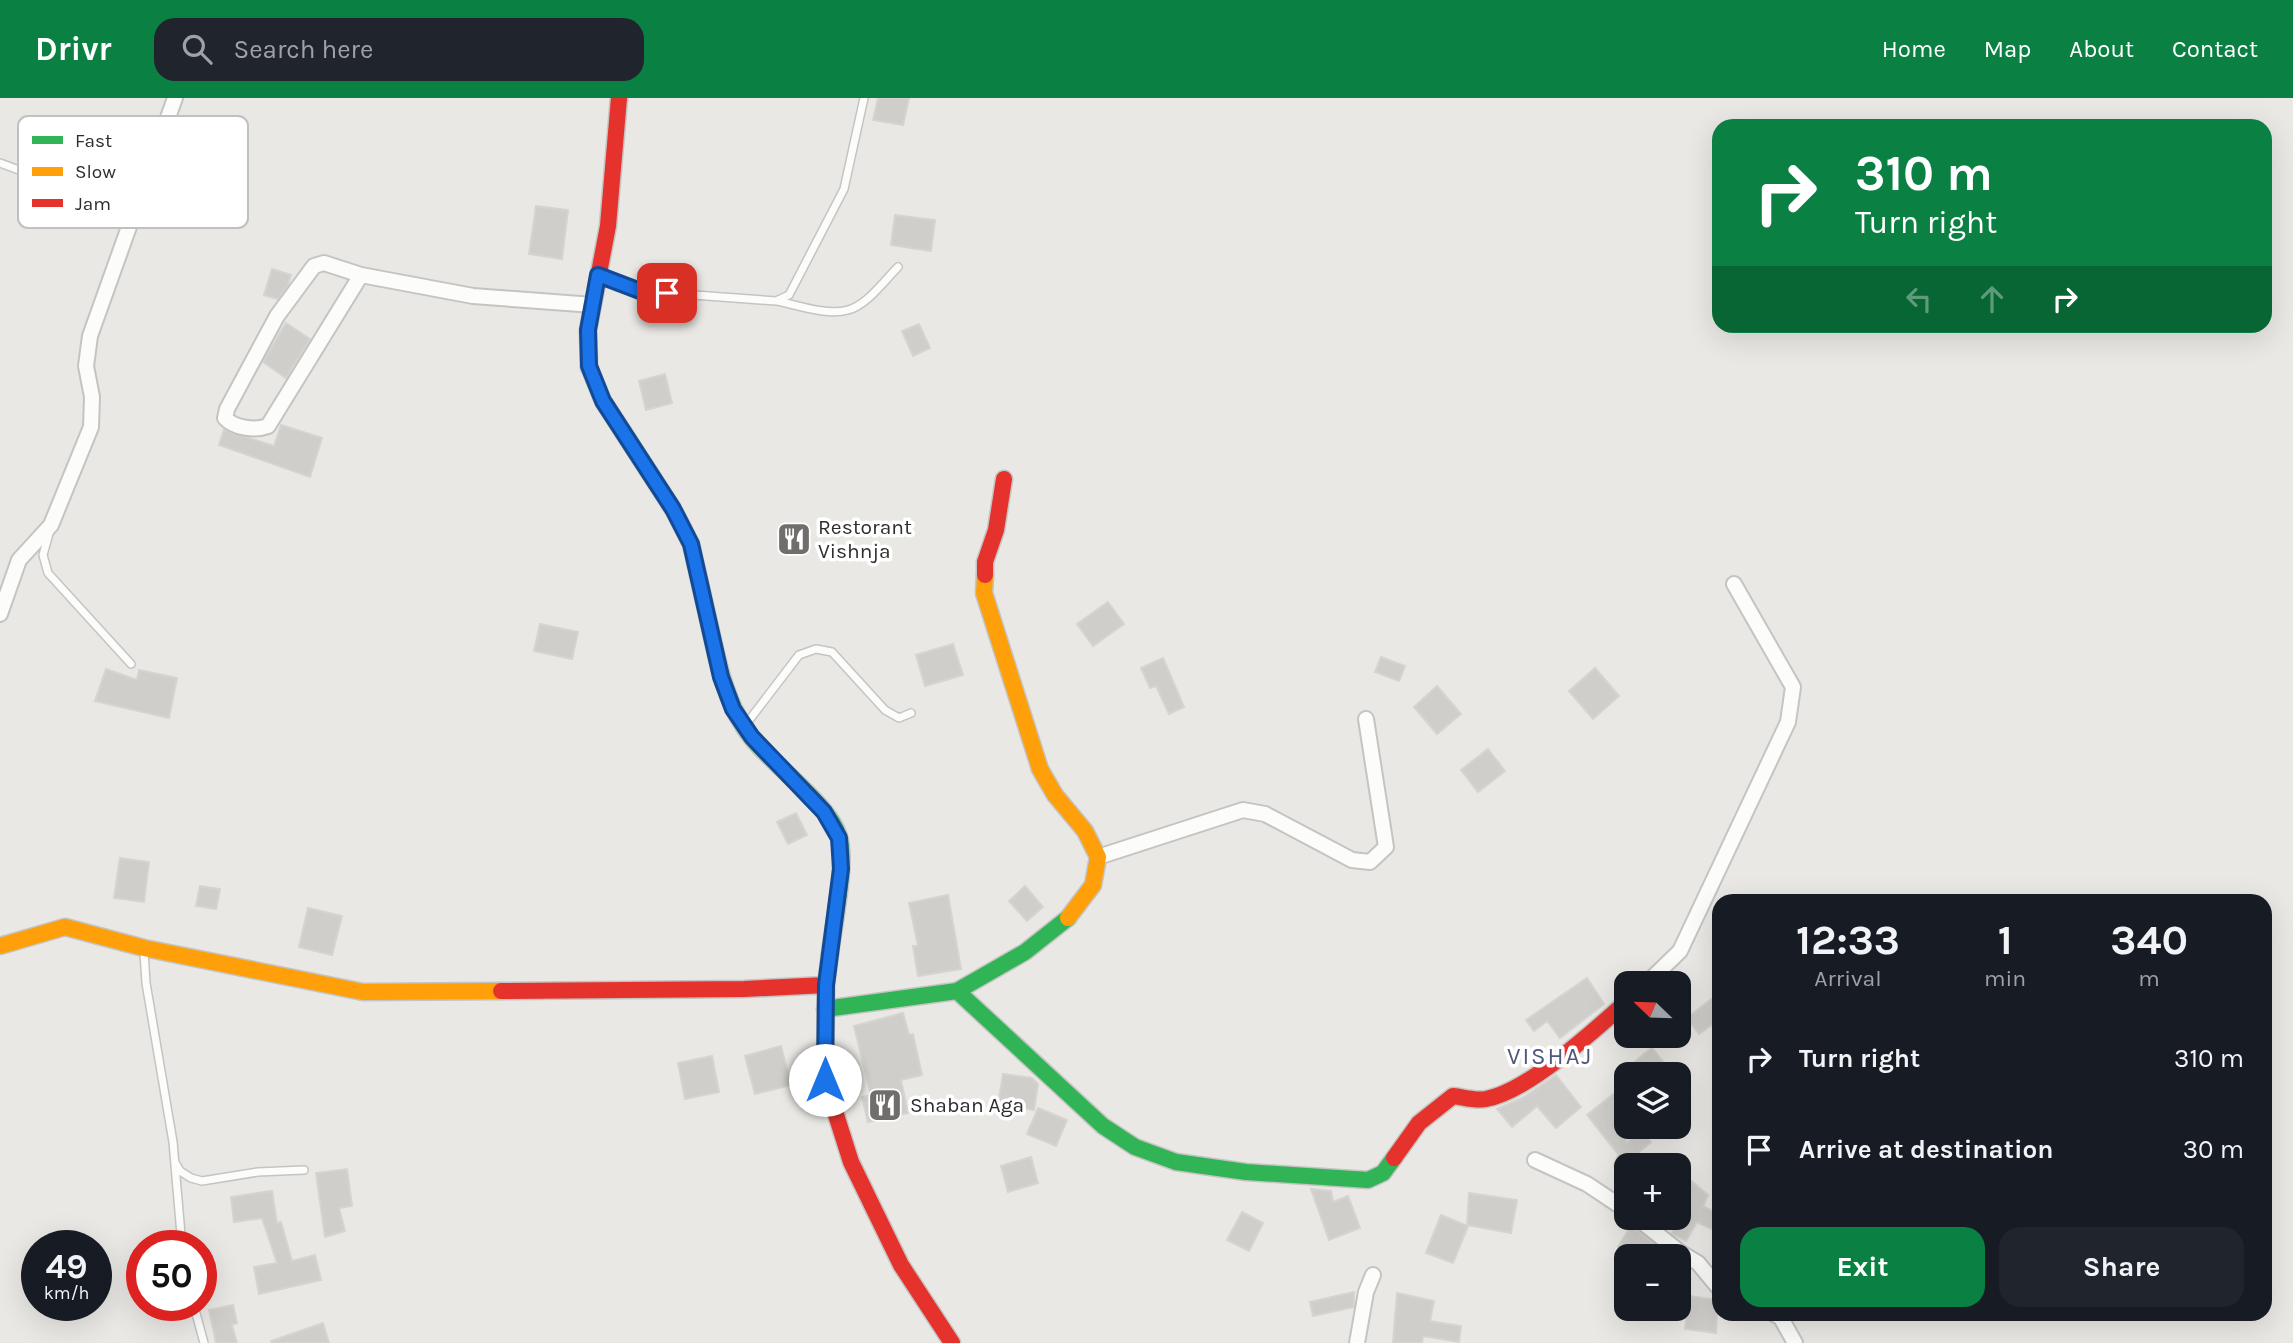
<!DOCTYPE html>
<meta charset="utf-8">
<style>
:root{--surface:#171b24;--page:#20242c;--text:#f1f3f6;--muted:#9ea1a6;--accent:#0b8043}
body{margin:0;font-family:Karla,sans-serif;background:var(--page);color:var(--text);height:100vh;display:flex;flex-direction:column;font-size:26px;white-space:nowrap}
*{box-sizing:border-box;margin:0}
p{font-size:23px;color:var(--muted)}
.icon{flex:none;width:38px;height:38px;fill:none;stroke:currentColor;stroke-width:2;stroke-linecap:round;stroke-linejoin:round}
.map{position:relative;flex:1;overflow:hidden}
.panel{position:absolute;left:1712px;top:796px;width:560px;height:427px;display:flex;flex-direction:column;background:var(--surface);border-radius:21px;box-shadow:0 7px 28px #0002}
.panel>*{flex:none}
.guide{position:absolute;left:1712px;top:21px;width:560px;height:214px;border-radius:21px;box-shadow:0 7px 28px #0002;background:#0b8043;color:#fff;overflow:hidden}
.needle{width:46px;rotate:293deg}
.tools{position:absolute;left:1614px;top:873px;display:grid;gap:14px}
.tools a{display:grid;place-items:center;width:77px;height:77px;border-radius:14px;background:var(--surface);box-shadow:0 7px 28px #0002;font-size:35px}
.speed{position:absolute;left:21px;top:1132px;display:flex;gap:14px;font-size:35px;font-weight:700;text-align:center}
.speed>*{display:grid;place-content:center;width:91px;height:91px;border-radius:50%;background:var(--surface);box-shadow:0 7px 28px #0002;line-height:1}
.speed small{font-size:18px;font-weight:400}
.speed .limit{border:10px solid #d22;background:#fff;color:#111}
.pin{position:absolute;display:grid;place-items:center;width:60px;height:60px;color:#fff;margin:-30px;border-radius:14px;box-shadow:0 4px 10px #0006}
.me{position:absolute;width:77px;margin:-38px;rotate:0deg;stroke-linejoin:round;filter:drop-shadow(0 0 5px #0008)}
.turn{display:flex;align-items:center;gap:24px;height:147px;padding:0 28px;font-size:32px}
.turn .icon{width:91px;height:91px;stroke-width:2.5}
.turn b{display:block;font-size:49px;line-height:60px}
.lanes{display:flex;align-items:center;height:66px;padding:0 28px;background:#0003;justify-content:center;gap:35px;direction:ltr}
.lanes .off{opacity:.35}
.eta{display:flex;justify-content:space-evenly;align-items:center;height:119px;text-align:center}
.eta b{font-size:42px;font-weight:700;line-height:49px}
.action{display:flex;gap:14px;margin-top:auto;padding:14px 28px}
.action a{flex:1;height:80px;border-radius:21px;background:var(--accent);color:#fff;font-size:28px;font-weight:700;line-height:80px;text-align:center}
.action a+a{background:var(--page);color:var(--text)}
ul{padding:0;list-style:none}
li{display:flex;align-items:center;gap:21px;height:91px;padding:0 28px}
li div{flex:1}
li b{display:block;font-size:26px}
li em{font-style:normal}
header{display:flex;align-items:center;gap:42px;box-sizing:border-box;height:98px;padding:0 35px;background:var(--accent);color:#fff}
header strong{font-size:33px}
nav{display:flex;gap:38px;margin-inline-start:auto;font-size:24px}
.search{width:490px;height:63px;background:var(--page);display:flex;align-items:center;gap:18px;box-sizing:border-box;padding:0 24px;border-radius:21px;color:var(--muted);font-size:26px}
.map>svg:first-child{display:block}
</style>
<header>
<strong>Drivr</strong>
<div class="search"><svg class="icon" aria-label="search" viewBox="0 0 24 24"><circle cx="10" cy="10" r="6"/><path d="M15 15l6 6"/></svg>Search here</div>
<nav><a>Home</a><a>Map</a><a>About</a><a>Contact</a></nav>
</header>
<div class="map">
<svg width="2293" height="1245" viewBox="0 0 2293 1245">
<rect width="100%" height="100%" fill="#eae8e4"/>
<path fill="#cfceca" stroke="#d5d4d0" stroke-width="2" d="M 878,0 L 909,0 L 903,27 L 873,22 Z
M 536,108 L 568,112 L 562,161 L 529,156 Z
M 895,117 L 935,122 L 931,153 L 891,147 Z
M 272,171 L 291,177 L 288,187 L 278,201 L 264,197 Z
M 286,225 L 310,241 L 286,280 L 263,264 Z
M 919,226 L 930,250 L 913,258 L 902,233 Z
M 665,276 L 672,305 L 646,312 L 639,283 Z
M 281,327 L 322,340 L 310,379 L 219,347 L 224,332 L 274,348 Z
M 1108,504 L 1124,526 L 1093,548 L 1077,526 Z
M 540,526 L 578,534 L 572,561 L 534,553 Z
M 953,546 L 963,577 L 925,588 L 916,557 Z
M 1381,559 L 1405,568 L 1399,583 L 1375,574 Z
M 1163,560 L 1184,609 L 1169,616 L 1156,588 L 1150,590 L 1141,570 Z
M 1595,570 L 1619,598 L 1593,621 L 1569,593 Z
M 106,571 L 137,582 L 139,572 L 177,580 L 169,620 L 95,603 Z
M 1437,588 L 1461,616 L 1437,636 L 1414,609 Z
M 1488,651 L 1505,673 L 1478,694 L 1461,672 Z
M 796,715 L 807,737 L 788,746 L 777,724 Z
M 120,760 L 149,764 L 144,804 L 114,800 Z
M 200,788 L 220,791 L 216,811 L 196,808 Z
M 1025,788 L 1043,809 L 1027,823 L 1009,803 Z
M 948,797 L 961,871 L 918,878 L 913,848 L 918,848 L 909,805 Z
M 308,810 L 342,818 L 332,857 L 299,849 Z
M 1587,880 L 1604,906 L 1560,940 L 1547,923 L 1534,933 L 1526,922 Z
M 1718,896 L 1718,922 L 1699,936 L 1687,920 Z
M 903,915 L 909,937 L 913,936 L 922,977 L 901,982 L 908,1015 L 868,1024 L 862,999 L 871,997 L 854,928 Z
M 781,948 L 791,987 L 755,996 L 745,958 Z
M 1652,950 L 1673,976 L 1621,976 L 1639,960 Z
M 712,958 L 719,994 L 685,1001 L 678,965 Z
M 1003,976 L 1032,980 L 1038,986 L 1034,1012 L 998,1006 Z
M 1556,977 L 1581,1009 L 1556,1030 L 1537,1008 L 1512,1029 L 1497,1011 L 1524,999 Z
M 1626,986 L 1626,1045 L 1641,1032 L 1651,1044 L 1639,1054 L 1635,1068 L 1614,1068 L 1618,1056 L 1587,1017 Z
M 1038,1010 L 1067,1022 L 1056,1048 L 1027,1036 Z
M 1031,1059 L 1038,1085 L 1008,1094 L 1001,1068 Z
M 347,1071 L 352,1108 L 339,1110 L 345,1133 L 325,1139 L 316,1075 Z
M 1678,1072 L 1708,1097 L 1703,1108 L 1718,1116 L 1718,1134 L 1697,1124 L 1686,1143 L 1672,1135 L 1678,1124 Z
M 1311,1091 L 1331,1093 L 1333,1104 L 1348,1098 L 1360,1130 L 1329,1142 Z
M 272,1093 L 277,1125 L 281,1124 L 292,1163 L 315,1157 L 321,1182 L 259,1196 L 254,1169 L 277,1165 L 262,1120 L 234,1124 L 231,1099 Z
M 1469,1095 L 1517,1102 L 1511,1135 L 1467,1127 Z
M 1242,1114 L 1263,1125 L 1249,1153 L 1227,1142 Z
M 1441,1117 L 1468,1128 L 1453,1165 L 1426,1155 Z
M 1631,1128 L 1666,1155 L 1664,1158 L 1648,1153 L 1645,1158 L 1632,1158 L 1618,1149 Z
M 1354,1194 L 1354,1209 L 1313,1218 L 1310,1204 Z
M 1397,1195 L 1434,1203 L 1430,1223 L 1461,1228 L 1459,1244 L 1423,1238 L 1422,1245 L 1393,1245 Z
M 1689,1198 L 1718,1202 L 1716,1235 L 1685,1231 Z
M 233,1207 L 237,1225 L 232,1227 L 237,1245 L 216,1245 L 209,1212 Z
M 323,1225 L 329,1245 L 272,1245 L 271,1243 Z"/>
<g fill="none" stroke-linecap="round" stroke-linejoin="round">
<g stroke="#c4c4c3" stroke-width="10">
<path id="lane" d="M 0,65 L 135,115
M 602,178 L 640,193 L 776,203 L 789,197 L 844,91 L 864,0
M 777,203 C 797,207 827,218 848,212 C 867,207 884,183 898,169
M 50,432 L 43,457 L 48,475 L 131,566
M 747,625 L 799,557 L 816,551 L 832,554 L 885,612 L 899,620 L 911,615
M 144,854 L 146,885 L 173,1044 L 182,1148
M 176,1066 L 180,1073 L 191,1080 L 202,1083 L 258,1074 L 304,1072
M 194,1208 L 204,1245"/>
</g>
<g stroke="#c4c4c3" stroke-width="18">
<path id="street" d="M 361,177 L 268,328 C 255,333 234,330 225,320 L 227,311 L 277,218 L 314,168 L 324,165 L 361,177 L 473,198 L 593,207
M 0,516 L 19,462 L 51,427 L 91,329 L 92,299 L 86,268 L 90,238 L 175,0
M 1098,759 L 1243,712 L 1265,716 L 1352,762 L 1370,764 L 1386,749 L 1366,621
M 1646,886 L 1680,853 L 1788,624 L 1793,589 L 1734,486
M 1535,1062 L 1587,1086 L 1626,1112
M 1637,1120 L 1681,1155 L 1698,1165 L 1718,1189
M 1774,1216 L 1781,1220 L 1795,1245
M 1357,1245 L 1366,1194 L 1373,1177"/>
</g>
<g stroke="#c4c4c3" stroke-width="19">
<path id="fast" d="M 716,556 C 723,586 732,614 751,639 C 773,668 829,705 839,739 C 847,765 833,828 830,856
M 957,893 L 1103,1028 L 1135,1049 L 1176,1064 L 1246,1074 L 1368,1082 L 1383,1075 L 1394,1060
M 825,911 L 957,893 L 1025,854 L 1068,820"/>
</g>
<g stroke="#c4c4c3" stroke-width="19">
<path id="slow" d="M 589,269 L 603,303 L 673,411 L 691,446 L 716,556
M 985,477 L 984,495 L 1040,671 L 1055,697 L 1085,733 L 1098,759 L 1093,787 L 1068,820
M 0,848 L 65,829 L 144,850 L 363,894 L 501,893"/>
</g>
<g stroke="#c4c4c3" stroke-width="19">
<path id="jam" d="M 589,269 L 588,232 L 608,128 L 619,0
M 985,477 L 985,464 L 996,432 L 1004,381
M 830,856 L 826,887 L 825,982 L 851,1064 L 901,1167 L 952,1245
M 501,893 L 744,891 L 826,887
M 1394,1060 L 1419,1025 L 1453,998 C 1463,999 1475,1003 1486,1001 C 1527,994 1595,932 1626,904"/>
</g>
<use href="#lane" stroke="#fcfcfb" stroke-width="7"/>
<use href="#street" stroke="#fcfcfb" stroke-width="14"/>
<use href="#fast" stroke="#30b455" stroke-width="16"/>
<use href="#slow" stroke="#ff9f0a" stroke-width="16"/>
<use href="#jam" stroke="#e5322d" stroke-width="16"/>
</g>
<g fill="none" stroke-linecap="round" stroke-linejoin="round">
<g stroke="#114b97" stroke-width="18">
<path id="route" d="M 667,195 L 640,193 L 598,177 L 588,232 L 589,268 L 603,303 L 673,411 L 691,446 L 721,579 L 733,611 L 752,639 L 824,714 L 839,740 L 841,771 L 826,887 L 825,982"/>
</g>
<use href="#route" stroke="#1a73e8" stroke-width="12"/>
</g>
<defs>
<g id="restaurant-square" transform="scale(1.75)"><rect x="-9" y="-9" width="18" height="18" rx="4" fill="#6f6e6d" stroke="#fff"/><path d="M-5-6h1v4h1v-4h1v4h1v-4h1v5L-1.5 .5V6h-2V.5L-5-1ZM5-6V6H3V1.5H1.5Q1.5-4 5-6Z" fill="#fff"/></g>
</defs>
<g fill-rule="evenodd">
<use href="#restaurant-square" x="794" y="441"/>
<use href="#restaurant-square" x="885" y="1007"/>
</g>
<g text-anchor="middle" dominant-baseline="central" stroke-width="7" stroke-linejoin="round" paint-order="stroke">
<g font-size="21" fill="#2d2d2d" stroke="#fff" text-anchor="start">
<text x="818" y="429">Restorant<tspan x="818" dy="24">Vishnja</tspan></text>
<text x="910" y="1007">Shaban Aga</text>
</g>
<g font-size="24" letter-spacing="2" fill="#50557b" stroke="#fff">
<text x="1550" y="958">VISHAJ</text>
</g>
</g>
<rect x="18" y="18" width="230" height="112" rx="10" fill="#fff" stroke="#c0c0c0" stroke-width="2"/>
<rect x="32" y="38" width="31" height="8" fill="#30b455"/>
<rect x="32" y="69" width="31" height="9" fill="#ff9f0a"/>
<rect x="32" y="101" width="31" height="8" fill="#e5322d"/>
<g font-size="19" fill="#2d2d2d">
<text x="75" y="49">Fast</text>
<text x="75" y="80">Slow</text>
<text x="75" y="112">Jam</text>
</g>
</svg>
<div class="tools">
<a><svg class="needle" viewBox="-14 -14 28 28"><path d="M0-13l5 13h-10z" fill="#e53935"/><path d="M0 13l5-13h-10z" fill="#9ea1a6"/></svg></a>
<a><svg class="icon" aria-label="layers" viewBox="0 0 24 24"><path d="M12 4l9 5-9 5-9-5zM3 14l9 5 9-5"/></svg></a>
<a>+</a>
<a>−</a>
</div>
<div class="speed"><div>49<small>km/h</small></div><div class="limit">50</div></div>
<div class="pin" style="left:667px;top:195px;background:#d93025"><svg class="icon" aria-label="arrive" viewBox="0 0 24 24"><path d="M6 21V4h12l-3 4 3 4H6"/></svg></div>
<svg class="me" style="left:825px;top:982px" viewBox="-20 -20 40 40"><circle r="19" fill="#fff"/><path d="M0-13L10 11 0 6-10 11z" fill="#1a73e8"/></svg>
<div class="guide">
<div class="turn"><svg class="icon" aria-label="right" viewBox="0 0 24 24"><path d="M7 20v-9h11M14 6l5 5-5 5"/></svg><div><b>310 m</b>Turn right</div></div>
<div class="lanes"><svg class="icon off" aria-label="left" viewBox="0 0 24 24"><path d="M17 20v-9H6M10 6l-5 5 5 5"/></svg><svg class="icon off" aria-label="ahead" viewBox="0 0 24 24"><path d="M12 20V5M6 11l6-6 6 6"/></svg><svg class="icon" aria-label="right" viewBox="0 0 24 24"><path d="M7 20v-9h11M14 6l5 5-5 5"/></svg></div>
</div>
<section class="panel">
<div class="eta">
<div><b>12:33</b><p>Arrival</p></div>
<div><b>1</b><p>min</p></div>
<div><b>340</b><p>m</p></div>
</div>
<ul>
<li><svg class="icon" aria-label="right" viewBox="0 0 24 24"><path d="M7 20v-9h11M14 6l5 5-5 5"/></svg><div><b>Turn right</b></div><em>310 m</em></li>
<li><svg class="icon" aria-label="arrive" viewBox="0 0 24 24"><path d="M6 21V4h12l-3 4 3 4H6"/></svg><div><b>Arrive at destination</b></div><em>30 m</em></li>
</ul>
<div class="action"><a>Exit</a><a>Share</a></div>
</section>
</div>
